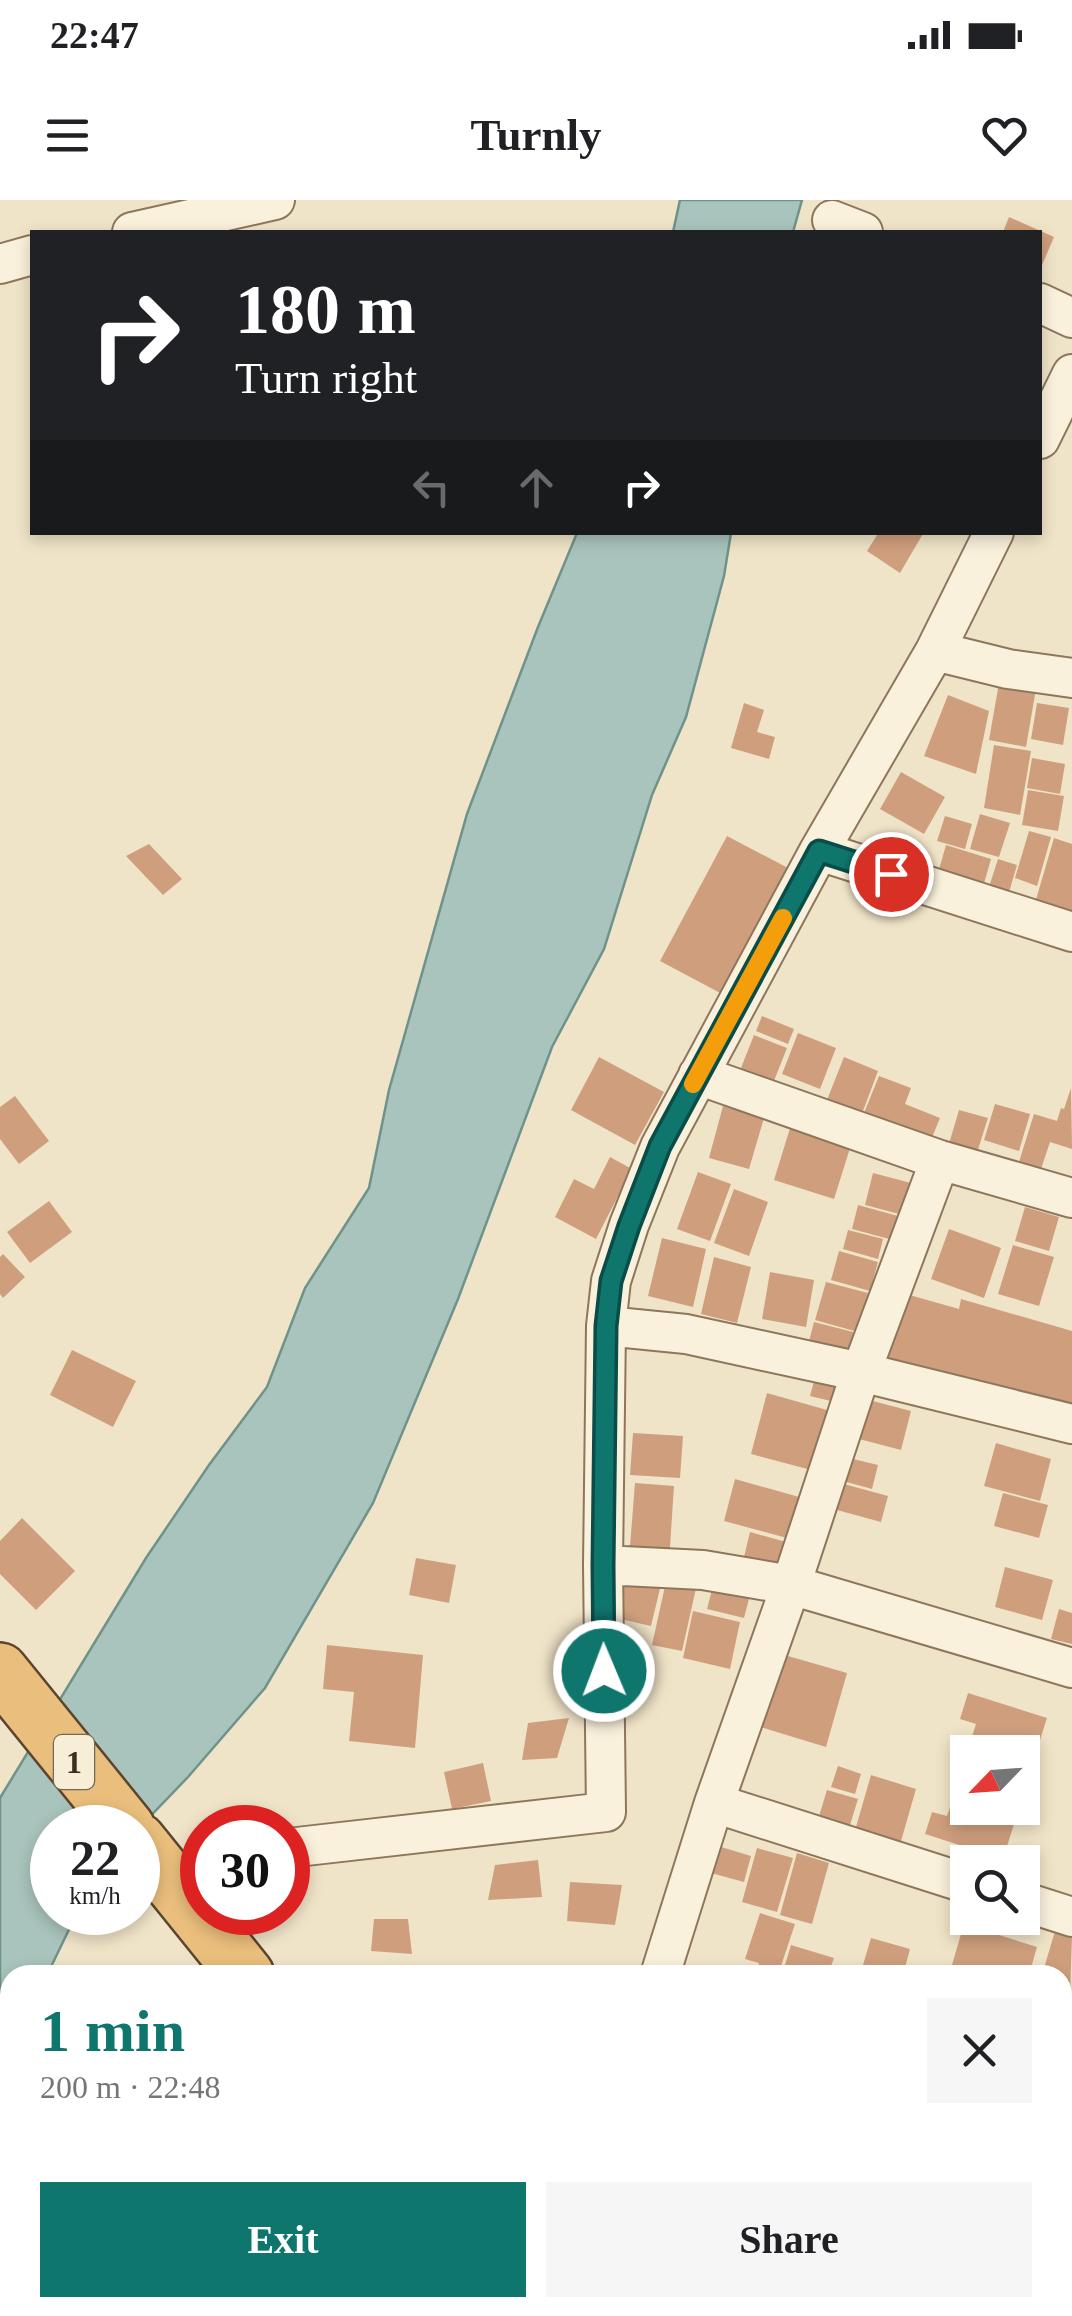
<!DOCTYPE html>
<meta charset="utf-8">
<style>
:root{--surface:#fff;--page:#f6f6f6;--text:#202124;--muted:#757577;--accent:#0f766e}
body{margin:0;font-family:"Times New Roman",serif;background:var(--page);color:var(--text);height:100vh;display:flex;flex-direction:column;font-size:38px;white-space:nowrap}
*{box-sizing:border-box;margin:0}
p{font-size:32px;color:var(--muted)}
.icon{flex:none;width:55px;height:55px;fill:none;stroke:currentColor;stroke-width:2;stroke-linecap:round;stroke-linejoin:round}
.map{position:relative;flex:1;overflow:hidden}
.side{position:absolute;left:0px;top:1765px;width:1072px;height:352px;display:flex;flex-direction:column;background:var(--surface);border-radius:30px 30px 0 0;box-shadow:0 5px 15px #0003}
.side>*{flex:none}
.banner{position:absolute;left:30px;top:30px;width:1012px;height:305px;border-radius:0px;box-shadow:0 5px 15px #0003;background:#202124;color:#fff;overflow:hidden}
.needle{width:65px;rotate:245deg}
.tools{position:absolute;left:950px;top:1535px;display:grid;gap:20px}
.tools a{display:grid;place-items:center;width:90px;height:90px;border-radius:0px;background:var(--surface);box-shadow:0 5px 15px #0003;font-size:50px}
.speed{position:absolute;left:30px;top:1605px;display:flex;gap:20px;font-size:50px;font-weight:700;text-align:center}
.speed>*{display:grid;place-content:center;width:130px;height:130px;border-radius:50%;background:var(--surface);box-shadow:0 5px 15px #0003;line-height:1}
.speed small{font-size:25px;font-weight:400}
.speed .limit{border:15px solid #d22;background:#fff;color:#111}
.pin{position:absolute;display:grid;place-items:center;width:85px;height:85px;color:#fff;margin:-42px;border:5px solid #fff;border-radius:50%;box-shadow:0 2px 10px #0007}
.me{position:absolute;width:110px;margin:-55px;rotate:359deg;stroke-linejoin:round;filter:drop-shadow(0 0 8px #0008)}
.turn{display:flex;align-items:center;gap:35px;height:210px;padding:0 40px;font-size:45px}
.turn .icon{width:130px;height:130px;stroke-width:2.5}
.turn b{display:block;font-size:70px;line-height:85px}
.lanes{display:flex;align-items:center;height:95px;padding:0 40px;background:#0003;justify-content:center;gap:50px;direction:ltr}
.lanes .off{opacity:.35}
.round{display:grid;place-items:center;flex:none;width:105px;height:105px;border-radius:0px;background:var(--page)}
.headline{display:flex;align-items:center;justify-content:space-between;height:170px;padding:0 40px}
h1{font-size:60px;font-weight:700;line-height:75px;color:var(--accent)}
.cta{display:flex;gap:20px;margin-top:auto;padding:20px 40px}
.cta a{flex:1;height:115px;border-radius:0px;background:var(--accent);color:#fff;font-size:40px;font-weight:700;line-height:115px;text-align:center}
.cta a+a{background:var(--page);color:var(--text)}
.status{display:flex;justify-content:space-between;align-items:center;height:70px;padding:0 50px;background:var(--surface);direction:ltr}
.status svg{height:28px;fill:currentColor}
header{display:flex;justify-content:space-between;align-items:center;height:130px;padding:0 40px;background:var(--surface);font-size:45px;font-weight:700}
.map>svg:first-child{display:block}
</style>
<div class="status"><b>22:47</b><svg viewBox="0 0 49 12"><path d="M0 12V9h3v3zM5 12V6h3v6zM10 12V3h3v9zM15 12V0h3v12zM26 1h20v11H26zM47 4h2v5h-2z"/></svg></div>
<header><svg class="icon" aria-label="menu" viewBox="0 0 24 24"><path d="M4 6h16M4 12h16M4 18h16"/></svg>Turnly<svg class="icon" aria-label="heart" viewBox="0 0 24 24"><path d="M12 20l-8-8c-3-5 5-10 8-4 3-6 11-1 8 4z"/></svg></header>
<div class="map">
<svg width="1072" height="2116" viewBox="0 0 1072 2116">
<rect width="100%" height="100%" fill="#f0e4c8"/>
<path fill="#a9c4bc" stroke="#6f938a" stroke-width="2.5" d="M 680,0 L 802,0 L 793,32 L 673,32 Z
M 577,333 L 731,333 L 724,376 L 686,517 L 652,595 L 604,749 L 552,847 L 458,1099 L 373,1303 L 265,1488 L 188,1577 L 138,1629 L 52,1628 L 52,1712 L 77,1713 L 47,1775 L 10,1775 L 10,1852 L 0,1872 L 0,1598 L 146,1358 L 209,1265 L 267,1187 L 305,1088 L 369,988 L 389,890 L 467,614 L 538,427 Z"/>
<path fill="#cf9f7d" d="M 1009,17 L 1054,37 L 1040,70 L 1040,32 L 1003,32 Z
M 879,332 L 924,332 L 900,373 L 867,351 Z
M 999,483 L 1036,489 L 1026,547 L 989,540 Z
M 948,495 L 989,511 L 976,574 L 924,556 Z
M 744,503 L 764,510 L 757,532 L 775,537 L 769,559 L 731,548 Z
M 1037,503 L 1069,508 L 1063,545 L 1031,539 Z
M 994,545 L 1031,551 L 1020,615 L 984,608 Z
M 1032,558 L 1065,564 L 1060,594 L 1027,588 Z
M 901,572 L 945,597 L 924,634 L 880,609 Z
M 1028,590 L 1064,596 L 1058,631 L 1022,625 Z
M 980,614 L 1010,623 L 999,657 L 970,649 Z
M 945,616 L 972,624 L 965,649 L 937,641 Z
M 1029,631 L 1051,637 L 1037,686 L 1015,678 Z
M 727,636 L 788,668 L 722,794 L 660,761 Z
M 1054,638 L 1072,644 L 1072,714 L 1035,703 Z
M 149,644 L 182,679 L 163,695 L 126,656 Z
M 946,645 L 991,659 L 983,687 L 938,673 Z
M 998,659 L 1017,665 L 1007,699 L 987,693 Z
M 762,816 L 794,829 L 788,844 L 756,831 Z
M 798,833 L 836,848 L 820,889 L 782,874 Z
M 754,835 L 787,848 L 772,886 L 739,873 Z
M 599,857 L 664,892 L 635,945 L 571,910 Z
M 844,857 L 878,871 L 860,919 L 825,905 Z
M 879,876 L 911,888 L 905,904 L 940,918 L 931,940 L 864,913 Z
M 1071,888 L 1072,949 L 1050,942 L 1040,972 L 1018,965 L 1034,914 L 1057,921 L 1061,908 L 1064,909 Z
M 15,896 L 49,941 L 19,964 L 0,939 L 0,907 Z
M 995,904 L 1030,914 L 1019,951 L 984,940 Z
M 723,906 L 764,918 L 749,969 L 709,958 Z
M 959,910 L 988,918 L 976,956 L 948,947 Z
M 791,925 L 851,945 L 834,999 L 774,980 Z
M 610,957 L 632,969 L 596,1039 L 555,1017 L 574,979 L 594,989 Z
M 698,972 L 731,984 L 710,1041 L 677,1029 Z
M 873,973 L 911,983 L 903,1015 L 865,1005 Z
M 734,989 L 768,1002 L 749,1056 L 714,1043 Z
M 49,1001 L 72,1032 L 30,1063 L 7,1032 Z
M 858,1005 L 898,1016 L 893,1040 L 852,1029 Z
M 1025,1007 L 1059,1017 L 1049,1051 L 1015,1041 Z
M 949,1029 L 1001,1048 L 984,1098 L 931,1079 Z
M 848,1030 L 883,1039 L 878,1059 L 843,1049 Z
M 662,1038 L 706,1049 L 693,1107 L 648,1096 Z
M 1013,1045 L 1054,1057 L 1039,1106 L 998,1094 Z
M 839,1051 L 878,1062 L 870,1091 L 831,1080 Z
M 3,1054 L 25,1077 L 3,1098 L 0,1094 L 0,1057 Z
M 714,1057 L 751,1067 L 737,1123 L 701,1114 Z
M 770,1072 L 814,1080 L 806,1127 L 762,1119 Z
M 826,1082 L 868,1093 L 858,1132 L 815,1120 Z
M 899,1092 L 959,1109 L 961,1099 L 1072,1131 L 1072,1211 L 881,1157 Z
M 814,1122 L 857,1133 L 849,1160 L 807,1149 Z
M 72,1150 L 136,1181 L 113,1227 L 50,1195 Z
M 818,1166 L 846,1174 L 839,1203 L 810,1196 Z
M 767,1193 L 827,1210 L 811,1270 L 751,1254 Z
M 869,1200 L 911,1211 L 901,1250 L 859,1239 Z
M 633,1233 L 683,1236 L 680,1278 L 630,1275 Z
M 996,1243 L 1051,1259 L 1040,1301 L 984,1286 Z
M 849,1258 L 878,1265 L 872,1289 L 843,1281 Z
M 735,1279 L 799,1297 L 787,1338 L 724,1321 Z
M 635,1283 L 674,1286 L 669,1362 L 629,1359 Z
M 844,1284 L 888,1296 L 881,1322 L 837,1310 Z
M 1003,1293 L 1048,1305 L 1039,1338 L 994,1326 Z
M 22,1318 L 75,1371 L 36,1410 L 0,1374 L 0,1341 Z
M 750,1332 L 786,1342 L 777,1375 L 742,1365 Z
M 416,1358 L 456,1365 L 449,1403 L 409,1395 Z
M 1005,1367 L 1053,1380 L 1042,1420 L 995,1407 Z
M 626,1368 L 663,1376 L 651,1426 L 616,1418 Z
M 667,1377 L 697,1384 L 682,1451 L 652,1445 Z
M 713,1386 L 750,1395 L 744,1418 L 707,1409 Z
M 1059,1409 L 1072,1413 L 1072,1444 L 1051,1439 Z
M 693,1411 L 740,1422 L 730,1469 L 683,1458 Z
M 327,1445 L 423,1455 L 415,1548 L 349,1541 L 354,1492 L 323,1489 Z
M 781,1454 L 847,1473 L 826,1547 L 760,1527 Z
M 968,1493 L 1047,1518 L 1023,1594 L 1022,1552 L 967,1552 L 976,1524 L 960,1519 Z
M 569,1518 L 557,1558 L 522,1560 L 528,1523 Z
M 968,1554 L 968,1608 L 1019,1608 L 1003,1659 L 925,1634 L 932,1612 L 947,1616 Z
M 483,1563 L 491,1601 L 452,1609 L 444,1572 Z
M 838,1566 L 861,1574 L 855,1594 L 831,1587 Z
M 871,1575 L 916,1589 L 899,1648 L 854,1634 Z
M 827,1590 L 858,1599 L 847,1635 L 816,1626 Z
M 708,1643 L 751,1656 L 744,1682 L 700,1670 Z
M 757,1648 L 793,1658 L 777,1712 L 742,1702 Z
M 797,1653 L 829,1663 L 812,1724 L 780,1715 Z
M 538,1660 L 542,1697 L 488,1700 L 495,1665 Z
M 570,1682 L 622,1685 L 615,1725 L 567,1721 Z
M 760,1713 L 795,1724 L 778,1775 L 756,1773 L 759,1763 L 745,1759 Z
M 374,1719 L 408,1719 L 412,1754 L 371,1751 Z
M 964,1724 L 1037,1747 L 1029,1775 L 949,1775 Z
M 1055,1731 L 1072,1736 L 1070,1795 L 1062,1793 L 1062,1775 L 1042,1775 Z
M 871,1738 L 910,1749 L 903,1775 L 860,1775 Z
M 791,1745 L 834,1758 L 828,1775 L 782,1775 Z
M 1066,1799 L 1072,1801 L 1072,1863 L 1062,1860 L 1062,1809 Z
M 1062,1923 L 1072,1926 L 1072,2029 L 1062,2027 Z
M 5,2003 L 10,2004 L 10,2071 L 0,2067 L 0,2017 Z
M 1062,2034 L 1072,2036 L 1072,2064 L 1062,2061 Z
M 1062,2067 L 1072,2070 L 1072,2102 L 1062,2099 Z
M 1062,2104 L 1072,2107 L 1072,2116 L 1031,2116 L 1033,2108 L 1062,2108 Z"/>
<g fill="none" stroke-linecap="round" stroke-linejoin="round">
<g stroke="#8d765c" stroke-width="42">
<path id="minor" d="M 832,20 L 863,32
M 132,32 L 275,0
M 0,64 L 32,55
M 1040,103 L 1072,118
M 1040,239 L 1072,174
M 935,451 L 1008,469 L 1072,478
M 819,651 L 1072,732
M 698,875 L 940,960 L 1072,998
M 606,1126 L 686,1134 L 861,1172 L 1072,1224
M 603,1365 L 703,1370 L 791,1385 L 1072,1468
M 714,1603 L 968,1684
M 288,1648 L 606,1612 L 603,1365 L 606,1126 L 611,1081 L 629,1025 L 660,947 L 819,651 L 935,451 L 994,332
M 1022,1701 L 1072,1717
M 660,1775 L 714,1603 L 791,1385 L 861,1172 L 940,960
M 1062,1912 L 1072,1915"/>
</g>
<g stroke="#5b4430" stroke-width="60">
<path id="trunk" d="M 0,1471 L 127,1628
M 138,1641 L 246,1775
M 508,2108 L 514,2116"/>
</g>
<use href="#minor" stroke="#faf1dc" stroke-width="38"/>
<use href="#trunk" stroke="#eabe7c" stroke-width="55"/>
</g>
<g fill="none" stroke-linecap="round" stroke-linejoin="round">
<g stroke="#0a4d48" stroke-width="25">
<path id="route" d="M 604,1471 L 603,1365 L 606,1126 L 611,1081 L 629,1026 L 660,946 L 819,651 L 891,674"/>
</g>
<use href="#route" stroke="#0f766e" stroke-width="18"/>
<path stroke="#f59e0b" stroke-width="18" d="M 693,884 L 783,718"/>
</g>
<g text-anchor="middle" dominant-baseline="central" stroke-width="8" stroke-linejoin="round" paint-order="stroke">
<rect fill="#f7eed8" stroke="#756857" stroke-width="2.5" x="54" y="1535" width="40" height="54" rx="8"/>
<g font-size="32" font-weight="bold" fill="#3d2e20">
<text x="74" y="1562">1</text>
</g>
</g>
</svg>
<div class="tools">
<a><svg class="needle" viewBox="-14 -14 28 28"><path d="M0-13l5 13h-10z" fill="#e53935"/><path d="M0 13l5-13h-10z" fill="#757577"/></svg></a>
<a><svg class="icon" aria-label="search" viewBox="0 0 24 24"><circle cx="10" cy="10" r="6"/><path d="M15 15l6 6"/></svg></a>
</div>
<div class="speed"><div>22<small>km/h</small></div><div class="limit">30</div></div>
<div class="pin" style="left:891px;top:674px;background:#d93025"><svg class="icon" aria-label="arrive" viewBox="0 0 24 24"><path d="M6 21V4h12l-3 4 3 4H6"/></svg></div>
<svg class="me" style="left:604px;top:1471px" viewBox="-20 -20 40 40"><circle r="17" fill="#0f766e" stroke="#fff" stroke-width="3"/><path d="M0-11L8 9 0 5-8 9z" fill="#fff"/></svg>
<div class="banner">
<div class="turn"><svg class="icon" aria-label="right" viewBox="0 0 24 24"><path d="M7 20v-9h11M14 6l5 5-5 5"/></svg><div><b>180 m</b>Turn right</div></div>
<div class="lanes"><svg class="icon off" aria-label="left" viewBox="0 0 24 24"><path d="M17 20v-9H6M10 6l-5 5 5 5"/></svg><svg class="icon off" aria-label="ahead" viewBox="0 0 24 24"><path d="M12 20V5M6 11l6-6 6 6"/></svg><svg class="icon" aria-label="right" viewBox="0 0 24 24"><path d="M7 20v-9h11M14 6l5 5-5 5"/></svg></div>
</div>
<section class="side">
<div class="headline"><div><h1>1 min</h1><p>200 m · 22:48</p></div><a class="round"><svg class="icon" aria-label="close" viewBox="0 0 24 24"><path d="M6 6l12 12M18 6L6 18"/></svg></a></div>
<div class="cta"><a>Exit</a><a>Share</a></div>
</section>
</div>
